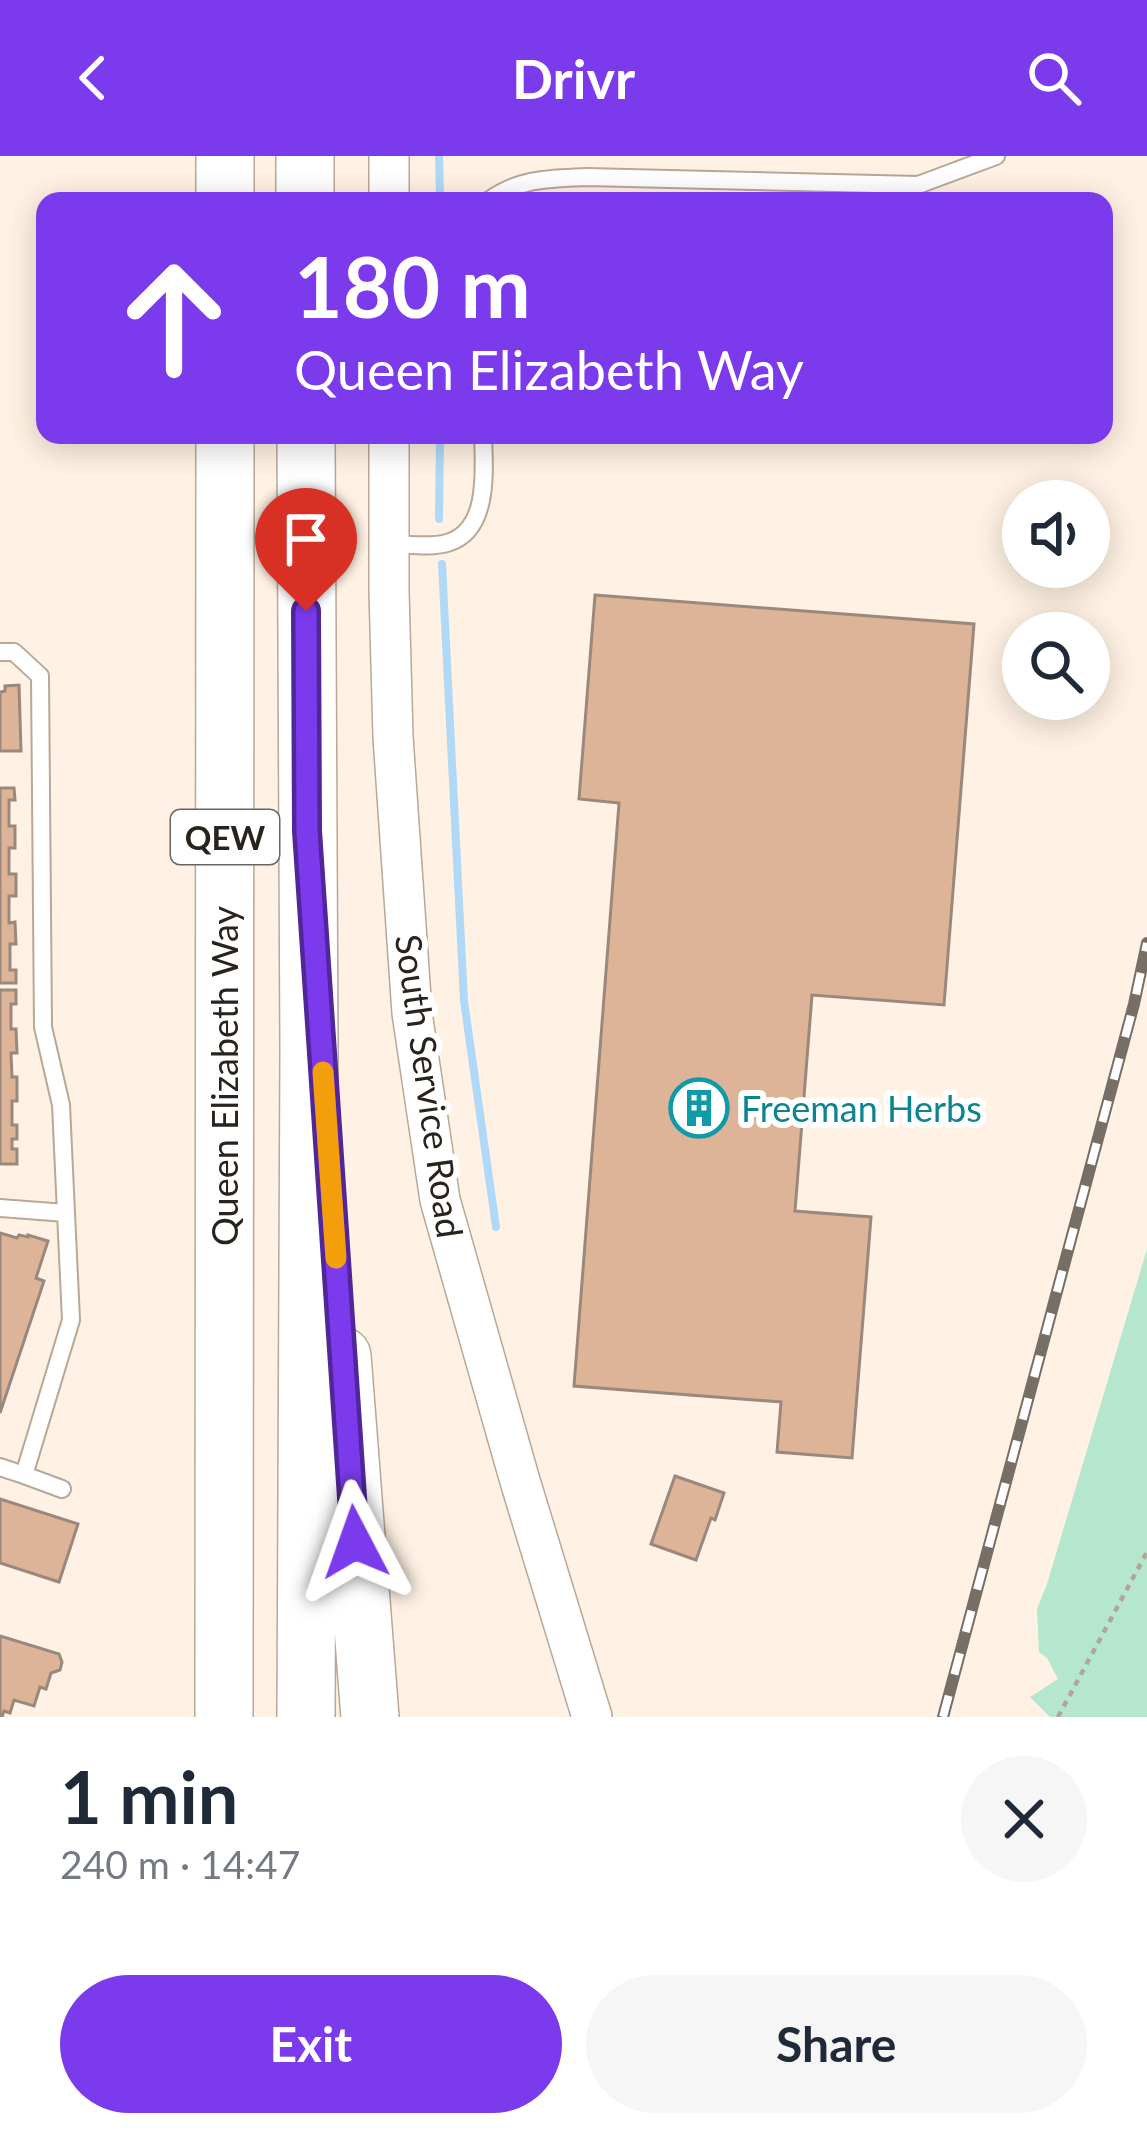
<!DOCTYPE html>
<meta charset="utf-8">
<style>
:root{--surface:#fff;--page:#f6f6f7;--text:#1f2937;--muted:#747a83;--accent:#7c3aed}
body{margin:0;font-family:Lato,sans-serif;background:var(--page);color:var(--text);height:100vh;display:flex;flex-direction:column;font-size:45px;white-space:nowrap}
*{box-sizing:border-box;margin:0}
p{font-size:39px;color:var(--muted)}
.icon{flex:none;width:66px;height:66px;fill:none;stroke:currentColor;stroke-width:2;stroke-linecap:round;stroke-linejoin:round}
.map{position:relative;height:1561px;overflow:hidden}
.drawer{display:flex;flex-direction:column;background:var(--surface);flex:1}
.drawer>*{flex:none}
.banner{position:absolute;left:36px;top:36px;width:1077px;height:252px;border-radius:24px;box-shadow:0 6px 30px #0003;background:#7c3aed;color:#fff;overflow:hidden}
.controls{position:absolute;left:1002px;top:324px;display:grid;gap:24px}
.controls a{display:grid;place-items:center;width:108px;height:108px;border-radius:50%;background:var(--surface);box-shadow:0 6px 30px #0003;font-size:60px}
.pin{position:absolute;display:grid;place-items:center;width:102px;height:102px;color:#fff;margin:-123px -51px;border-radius:50% 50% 50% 0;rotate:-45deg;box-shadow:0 0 12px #0007}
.pin .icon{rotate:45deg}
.me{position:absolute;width:132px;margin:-66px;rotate:356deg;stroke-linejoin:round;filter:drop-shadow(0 0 9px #0008)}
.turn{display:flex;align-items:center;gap:42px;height:252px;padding:0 60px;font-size:54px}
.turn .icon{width:156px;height:156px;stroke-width:2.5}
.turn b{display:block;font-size:84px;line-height:102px}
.round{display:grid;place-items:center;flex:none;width:126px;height:126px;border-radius:63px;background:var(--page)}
.summary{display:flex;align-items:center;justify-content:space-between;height:204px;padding:0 60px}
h1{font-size:72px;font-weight:700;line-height:90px}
.action{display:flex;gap:24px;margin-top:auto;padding:24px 60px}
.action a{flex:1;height:138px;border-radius:72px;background:var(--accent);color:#fff;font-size:48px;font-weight:700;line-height:138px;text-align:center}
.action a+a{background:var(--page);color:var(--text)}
header{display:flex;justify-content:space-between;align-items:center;height:156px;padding:0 60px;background:var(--accent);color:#fff;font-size:54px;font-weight:700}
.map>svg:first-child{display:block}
</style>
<header><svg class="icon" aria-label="back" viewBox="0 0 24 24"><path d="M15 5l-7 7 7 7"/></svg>Drivr<svg class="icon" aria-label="search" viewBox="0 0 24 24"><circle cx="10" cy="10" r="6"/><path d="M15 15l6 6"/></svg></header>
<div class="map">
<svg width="1147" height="1561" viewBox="0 0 1147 1561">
<rect width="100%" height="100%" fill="#fff2e4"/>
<path fill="#b5e6ce" d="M 1147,1093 L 1147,1561 L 1050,1561 L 1030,1541 L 1058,1523 L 1047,1502 L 1039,1496 L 1037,1453 L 1047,1428 Z"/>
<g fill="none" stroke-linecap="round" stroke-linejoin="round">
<path stroke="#b0d9f8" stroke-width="8" d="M 439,0 L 440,45
M 439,363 L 440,279
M 442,408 L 464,845 L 496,1071"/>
</g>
<path fill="#ddb498" stroke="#9b887c" stroke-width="3" d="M 595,439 L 974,468 L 944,849 L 812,839 L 795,1055 L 871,1061 L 852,1302 L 777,1296 L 781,1246 L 574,1230 L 619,647 L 579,643 Z
M 19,529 L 21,595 L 0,595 L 0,536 L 5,535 L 5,530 Z
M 0,632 L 14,632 L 15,644 L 9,644 L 9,670 L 15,670 L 15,692 L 9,692 L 9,718 L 16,718 L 16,740 L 9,740 L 9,767 L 15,766 L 16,788 L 10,788 L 10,814 L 16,814 L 16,827 L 0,827 Z
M 0,834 L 16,834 L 16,848 L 11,848 L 11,873 L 16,873 L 17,897 L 11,897 L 12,921 L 17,921 L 17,945 L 12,945 L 12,969 L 17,969 L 17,983 L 12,983 L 12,993 L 17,993 L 17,1008 L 0,1008 Z
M 0,1077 L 17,1082 L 19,1079 L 28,1081 L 28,1079 L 48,1085 L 36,1122 L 44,1125 L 0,1257 Z
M 675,1320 L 724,1337 L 715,1364 L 711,1362 L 696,1404 L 651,1388 Z
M 0,1343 L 78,1368 L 59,1426 L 0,1407 Z
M 0,1480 L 59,1498 L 62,1506 L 60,1514 L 51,1517 L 46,1533 L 40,1531 L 34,1550 L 14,1544 L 10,1557 L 4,1555 L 2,1561 L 0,1561 Z"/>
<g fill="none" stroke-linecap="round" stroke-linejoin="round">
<g stroke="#b7a898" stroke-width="20">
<path id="service" d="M 488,45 C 520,22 547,23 586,21 L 918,29 L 996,0
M 390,388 C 407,388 430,392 447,387 C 490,375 484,314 483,279
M 0,496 L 14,496 L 40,520 L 43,871 L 61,949 L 66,1057
M 0,1052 L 66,1057 L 71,1164 L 24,1319 L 0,1311
M 24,1319 L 62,1333"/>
</g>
<g stroke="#b7a898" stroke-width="42">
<path id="tertiary" d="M 389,0 L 389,45
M 389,279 L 389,435 L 393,581 L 412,857 L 440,1044 L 520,1325 L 592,1561"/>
</g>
<g stroke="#b7a898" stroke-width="60">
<path id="motorway" d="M 305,0 L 305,45
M 225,45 L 225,0
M 306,279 L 309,894 L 306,1561
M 342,1200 L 370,1561
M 224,1561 L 225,279"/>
</g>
<path stroke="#b1a69b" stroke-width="4.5" stroke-dasharray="6 6" stroke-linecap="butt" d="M 1058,1561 L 1147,1396"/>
<use href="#service" stroke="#fff" stroke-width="16"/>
<use href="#tertiary" stroke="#fff" stroke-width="39"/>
<use href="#motorway" stroke="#fff" stroke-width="57"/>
<g stroke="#776f66" stroke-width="12">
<path id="rail" d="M 943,1561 L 1134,848 L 1147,787"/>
</g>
<use href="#rail" stroke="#fff" stroke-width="8" stroke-dasharray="22" stroke-linecap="butt"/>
</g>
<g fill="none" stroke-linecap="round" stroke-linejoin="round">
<g stroke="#51269a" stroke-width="30">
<path id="route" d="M 306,455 L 307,675 L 355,1386"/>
</g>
<use href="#route" stroke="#7c3aed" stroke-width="21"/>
<path stroke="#f59e0b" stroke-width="21" d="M 323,916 L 336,1102"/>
</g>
<defs>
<g id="building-ring" transform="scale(3)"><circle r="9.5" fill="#fff" stroke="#0f9aa8" stroke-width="1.5"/><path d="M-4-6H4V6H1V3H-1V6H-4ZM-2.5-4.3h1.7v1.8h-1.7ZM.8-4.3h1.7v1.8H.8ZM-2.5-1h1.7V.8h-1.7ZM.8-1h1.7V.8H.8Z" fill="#0f9aa8"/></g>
</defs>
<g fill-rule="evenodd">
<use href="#building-ring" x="699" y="952"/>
</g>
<g text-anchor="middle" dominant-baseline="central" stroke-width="12" stroke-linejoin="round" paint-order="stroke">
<rect fill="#fff" stroke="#696561" stroke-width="3" x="171" y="654" width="108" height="54" rx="9"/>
<g font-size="33" font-weight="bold" fill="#29231d">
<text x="225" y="681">QEW</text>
</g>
<g font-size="36" fill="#29231d" stroke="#fff">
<text transform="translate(224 920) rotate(-90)">Queen Elizabeth Way</text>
<text transform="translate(430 930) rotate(82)">South Service Road</text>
</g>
<g font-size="36" fill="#0d838f" stroke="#fff" text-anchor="start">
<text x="741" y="952">Freeman Herbs</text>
</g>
</g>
</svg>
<div class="controls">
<a><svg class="icon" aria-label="sound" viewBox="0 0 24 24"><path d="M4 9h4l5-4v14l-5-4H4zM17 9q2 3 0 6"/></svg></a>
<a><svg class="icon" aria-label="search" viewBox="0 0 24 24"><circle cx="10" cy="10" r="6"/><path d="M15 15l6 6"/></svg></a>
</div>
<div class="pin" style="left:306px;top:455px;background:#d93025"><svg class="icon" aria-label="arrive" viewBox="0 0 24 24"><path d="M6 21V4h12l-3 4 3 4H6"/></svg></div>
<svg class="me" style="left:355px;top:1386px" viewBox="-20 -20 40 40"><path d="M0-17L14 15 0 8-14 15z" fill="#7c3aed" stroke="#fff" stroke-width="4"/></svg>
<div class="banner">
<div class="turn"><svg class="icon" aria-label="ahead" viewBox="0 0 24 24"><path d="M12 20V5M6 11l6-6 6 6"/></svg><div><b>180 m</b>Queen Elizabeth Way</div></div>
</div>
</div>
<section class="drawer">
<div class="summary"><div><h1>1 min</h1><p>240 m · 14:47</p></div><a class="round"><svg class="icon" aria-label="close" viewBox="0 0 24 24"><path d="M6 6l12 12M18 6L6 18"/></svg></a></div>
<div class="action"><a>Exit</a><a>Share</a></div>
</section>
